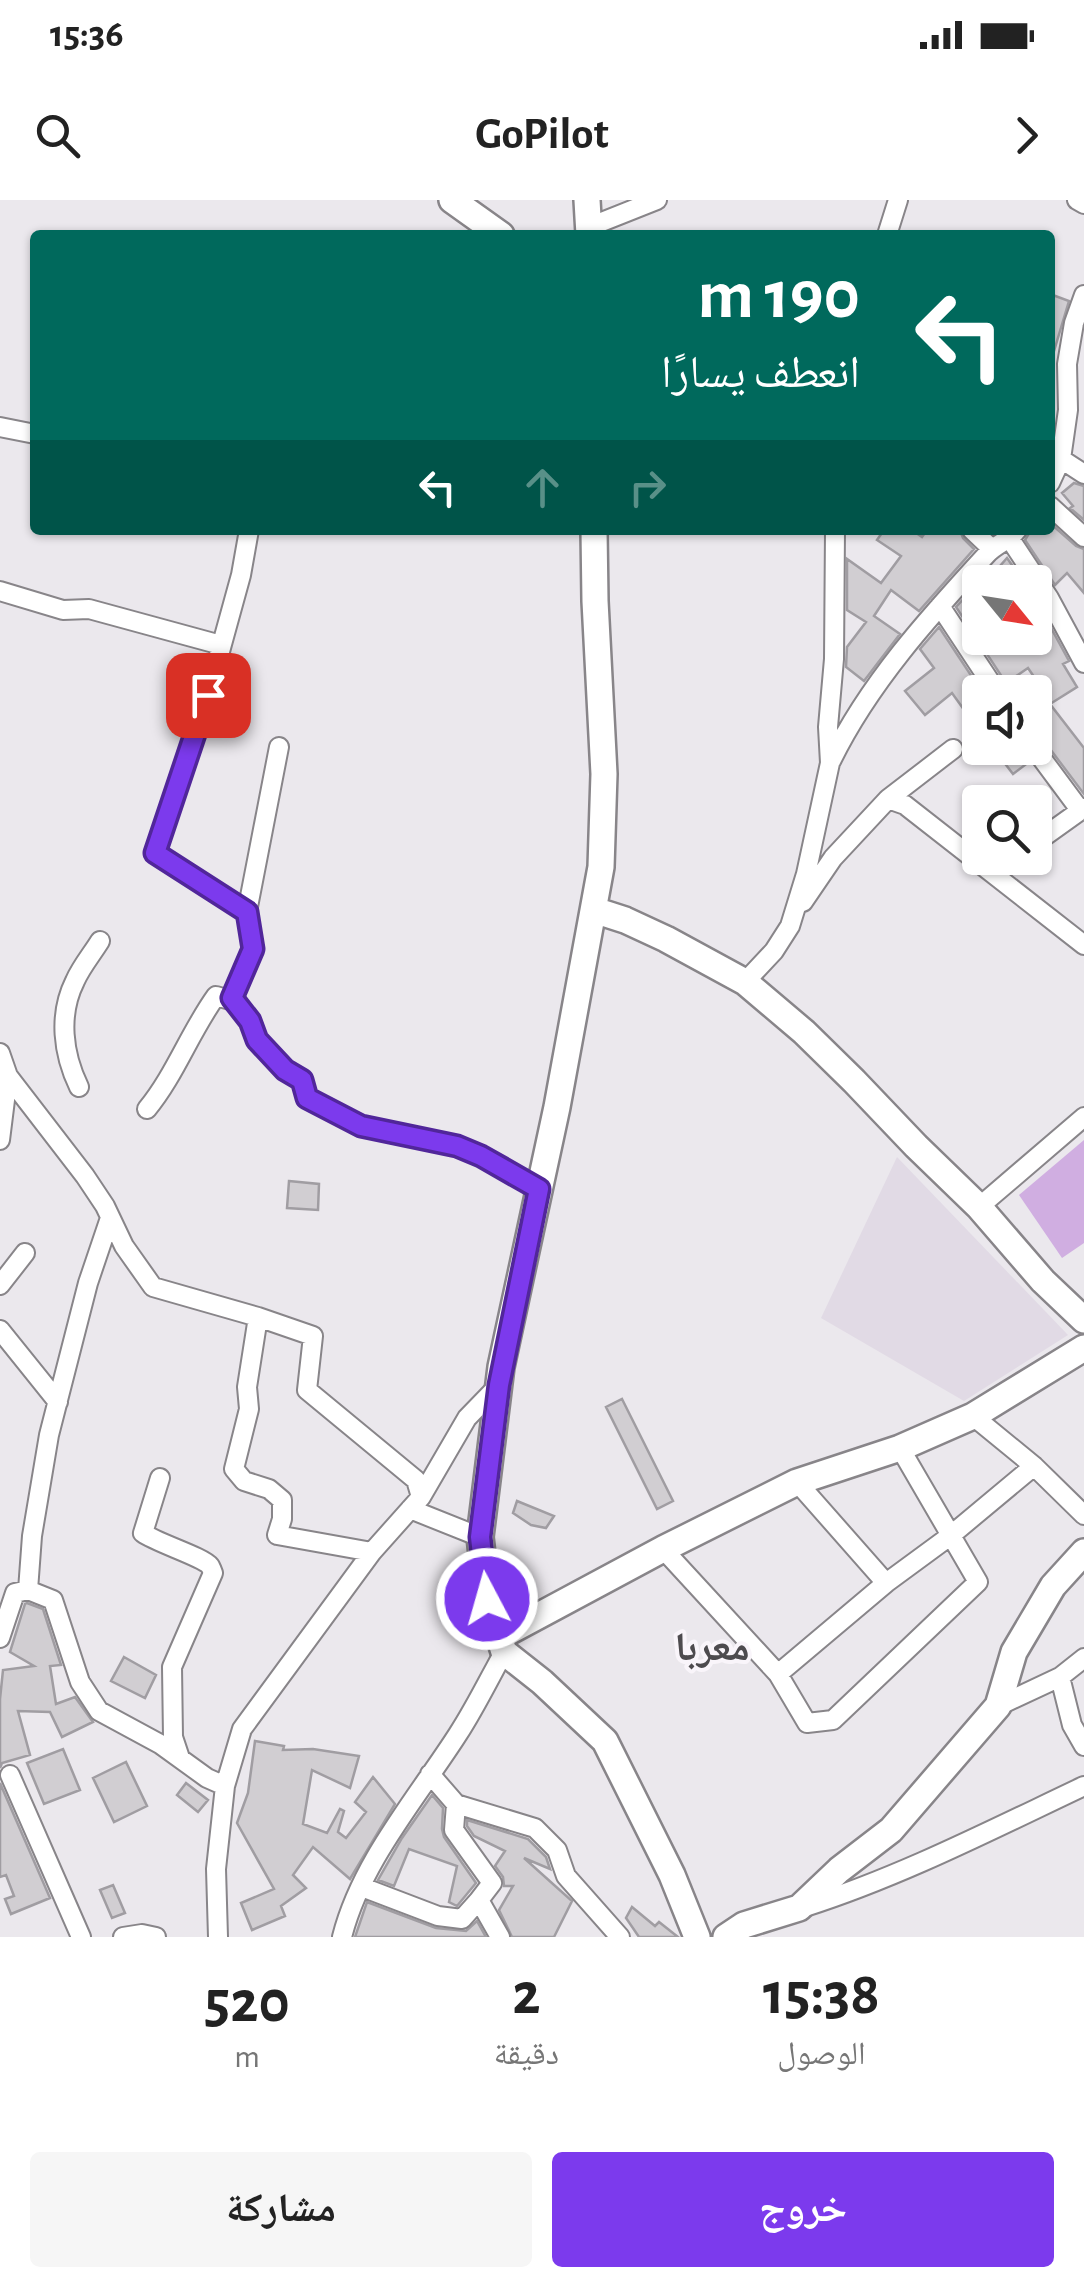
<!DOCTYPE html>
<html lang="ar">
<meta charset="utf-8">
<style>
:root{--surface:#fff;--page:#f6f6f6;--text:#222;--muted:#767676;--accent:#7c3aed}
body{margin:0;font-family:"Alegreya Sans","Noto Naskh Arabic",sans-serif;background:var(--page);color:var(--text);direction:rtl;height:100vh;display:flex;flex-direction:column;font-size:38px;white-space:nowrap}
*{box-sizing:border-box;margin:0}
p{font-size:32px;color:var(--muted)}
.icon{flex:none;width:55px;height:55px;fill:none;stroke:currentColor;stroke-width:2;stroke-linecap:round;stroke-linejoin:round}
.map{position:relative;height:1737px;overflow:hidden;direction:ltr}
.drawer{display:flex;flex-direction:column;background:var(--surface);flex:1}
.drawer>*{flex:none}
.guide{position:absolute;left:30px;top:30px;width:1025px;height:305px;border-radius:10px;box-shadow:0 2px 8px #0004;direction:rtl;background:#00695c;color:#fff;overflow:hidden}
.needle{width:65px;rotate:120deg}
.buttons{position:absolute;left:962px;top:365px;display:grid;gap:20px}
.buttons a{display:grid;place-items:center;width:90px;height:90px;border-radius:10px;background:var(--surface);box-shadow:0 2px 8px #0004;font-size:50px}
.pin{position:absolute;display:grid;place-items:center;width:85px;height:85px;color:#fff;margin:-42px;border-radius:20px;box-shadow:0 5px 15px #0006}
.me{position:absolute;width:110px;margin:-55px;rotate:354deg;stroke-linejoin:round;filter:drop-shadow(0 0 8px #0008)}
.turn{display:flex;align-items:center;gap:35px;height:210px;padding:0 30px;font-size:45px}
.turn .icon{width:130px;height:130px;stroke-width:2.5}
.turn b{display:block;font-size:70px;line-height:85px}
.lanes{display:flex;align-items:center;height:95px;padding:0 30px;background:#0003;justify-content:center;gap:50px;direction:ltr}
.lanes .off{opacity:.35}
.eta{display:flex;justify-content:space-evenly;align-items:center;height:170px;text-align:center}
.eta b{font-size:60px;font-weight:700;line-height:70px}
.button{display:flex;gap:20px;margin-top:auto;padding:20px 30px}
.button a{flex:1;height:115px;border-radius:10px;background:var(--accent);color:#fff;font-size:40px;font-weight:700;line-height:115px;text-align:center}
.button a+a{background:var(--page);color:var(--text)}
.status{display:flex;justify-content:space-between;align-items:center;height:70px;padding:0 50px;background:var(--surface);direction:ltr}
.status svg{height:28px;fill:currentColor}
header{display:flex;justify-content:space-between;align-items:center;height:130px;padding:0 30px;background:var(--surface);font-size:45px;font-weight:700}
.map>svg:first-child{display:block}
</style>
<div class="status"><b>15:36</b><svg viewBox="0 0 49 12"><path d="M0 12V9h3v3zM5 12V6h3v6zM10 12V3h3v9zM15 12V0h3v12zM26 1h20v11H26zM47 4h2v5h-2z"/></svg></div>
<header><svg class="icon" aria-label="forward" viewBox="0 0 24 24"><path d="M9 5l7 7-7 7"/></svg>GoPilot<svg class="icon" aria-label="search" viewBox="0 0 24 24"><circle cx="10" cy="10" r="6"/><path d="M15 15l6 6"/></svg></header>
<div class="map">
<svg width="1084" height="1737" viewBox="0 0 1084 1737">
<rect width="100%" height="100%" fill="#ebe8ed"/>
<path fill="#e1dae5" d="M 897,957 L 1068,1135 L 964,1201 L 821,1118 Z"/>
<path fill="#d0aee1" d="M 1084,940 L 1084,1043 L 1062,1058 L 1019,995 Z"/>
<path fill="#d1ced2" stroke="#a09da2" stroke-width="2.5" d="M 1050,94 L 1069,101 L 1051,161 L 1050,161 Z
M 1074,283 L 1084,286 L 1084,320 L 1070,308 L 1073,306 L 1062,293 Z
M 1050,323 L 1076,346 L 1084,349 L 1084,393 L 1067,373 L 1055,385 L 1025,340 L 1031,330 L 1050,330 Z
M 884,330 L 912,330 L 922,337 L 927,330 L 960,330 L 963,338 L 974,349 L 919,411 L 891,390 L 874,416 L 900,434 L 864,481 L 846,467 L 847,447 L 866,422 L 847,410 L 847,359 L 881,383 L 901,356 L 877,340 Z
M 1007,358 L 1024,382 L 986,382 Z
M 971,391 L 980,398 L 980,438 L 1035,438 L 1035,400 L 1038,404 L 1069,461 L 1063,464 L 1077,487 L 1050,504 L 1084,548 L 1084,594 L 1044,541 L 1035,536 L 1035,495 L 1043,490 L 1028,468 L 1006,483 L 956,407 Z
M 939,427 L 982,492 L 980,492 L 980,532 L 952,493 L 925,515 L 905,491 L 934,468 L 920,449 Z
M 993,548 L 1022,548 L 1029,562 L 1013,574 Z
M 289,981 L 319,984 L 318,1010 L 287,1008 Z
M 622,1199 L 673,1301 L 657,1309 L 606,1207 Z
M 517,1301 L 554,1316 L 546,1328 L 531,1325 L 513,1313 Z
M 27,1403 L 43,1409 L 61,1465 L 50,1466 L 56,1504 L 75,1497 L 93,1522 L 62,1537 L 50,1512 L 18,1511 L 30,1555 L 2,1563 L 0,1568 L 0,1499 L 3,1470 L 34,1466 L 10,1452 L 25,1404 Z
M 124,1457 L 156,1475 L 145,1498 L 111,1481 Z
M 255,1541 L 284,1546 L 283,1550 L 313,1549 L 359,1556 L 350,1588 L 312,1570 L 303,1624 L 327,1633 L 340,1609 L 344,1611 L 338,1632 L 346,1638 L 366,1612 L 355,1602 L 373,1577 L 395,1604 L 350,1679 L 313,1647 L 293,1675 L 306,1688 L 281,1706 L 285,1716 L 252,1730 L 241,1703 L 274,1689 L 237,1623 L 248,1593 Z
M 63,1549 L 80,1590 L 44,1604 L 27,1563 Z
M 126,1562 L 147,1606 L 114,1622 L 93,1578 Z
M 0,1583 L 50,1698 L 11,1714 L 5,1699 L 14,1696 L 6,1675 L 0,1677 Z
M 186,1583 L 208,1600 L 198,1612 L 177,1595 Z
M 432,1595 L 443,1608 L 442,1629 L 444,1637 L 476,1683 L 457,1706 L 449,1702 L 457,1666 L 409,1649 L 394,1686 L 378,1680 L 402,1638 Z
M 467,1620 L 528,1639 L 546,1657 L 550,1669 L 524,1658 L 572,1701 L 554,1737 L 512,1737 L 499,1710 L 513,1686 L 504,1686 L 503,1677 L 495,1666 L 505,1651 L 474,1636 L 467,1626 Z
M 113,1685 L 125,1713 L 112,1718 L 100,1690 Z
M 367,1702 L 436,1728 L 466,1731 L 477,1721 L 486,1737 L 355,1737 Z
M 632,1707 L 655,1726 L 659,1722 L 678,1737 L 639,1737 L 626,1718 Z"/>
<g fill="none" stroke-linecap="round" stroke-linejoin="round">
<g stroke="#888589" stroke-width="22">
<path id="street" d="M 1077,0 L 1084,4
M 589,27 L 657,0
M 887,35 L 898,0
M 0,227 L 35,234
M 1061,259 L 1084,274
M 1050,283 L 1061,259 L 1068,210 L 1067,164 L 1074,123 L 1084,95
M 1050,306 L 1084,337
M 249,330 L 241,375 L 208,495 L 155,653 L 247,712 L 253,749 L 232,798 L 250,821 L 257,840 L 285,870 L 302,880 L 307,898 L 361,926 L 457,946 L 481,956 L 539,989
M 972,330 L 992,349
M 1010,339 L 1049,398 L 1084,463
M 0,391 L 63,410 L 89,409 L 221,445
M 940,406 L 997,492
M 1034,548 L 1080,610
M 831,561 C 869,483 929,417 987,354 C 996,344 1009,341 1017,330
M 888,599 L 953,549
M 1035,643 L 1084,608
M 994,673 L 1015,658
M 803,702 L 833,658 L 888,599 L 905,605 L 1084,745
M 247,712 L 279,547
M 745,782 L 774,751 L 790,726 L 806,674 L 830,563 L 828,527 L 834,459 L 835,330
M 0,853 L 8,876 L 85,976 L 105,1006 L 124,1046 L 153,1087 L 258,1117 L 313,1136 L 307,1190 L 416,1280 L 421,1297
M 79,887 C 63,854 58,815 75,781 C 81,767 92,754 100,741
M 147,909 C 175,875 190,832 216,796 L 237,802
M 0,940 L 8,876
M 979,1007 L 1084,917
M 110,1018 L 88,1083 L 49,1235 L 32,1336 L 28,1390 L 53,1400 L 80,1482 L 99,1511 L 160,1544 L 207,1578 L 225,1586
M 0,1085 L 25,1053
M 258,1117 L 247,1187 L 249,1209 L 234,1269 L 244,1281 L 269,1289 L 282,1300 L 282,1319 L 277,1335 L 372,1352
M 0,1130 L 58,1202
M 973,1216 L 1034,1266 L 1084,1315
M 160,1278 L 143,1333 C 157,1343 203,1357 210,1366 C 211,1368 212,1370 213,1373 L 172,1467 L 173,1537 L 180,1558
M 797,1282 L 886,1383 L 950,1336 L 1034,1266
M 410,1309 L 480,1337
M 663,1349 L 778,1474 L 807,1523 L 833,1520 L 978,1382 L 900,1248
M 0,1438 L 15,1393 L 28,1390
M 778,1474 L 886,1383
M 1060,1477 L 1072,1525 L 1084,1546
M 998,1506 L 1060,1477 L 1084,1458
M 430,1574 L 456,1604 L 454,1630 L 492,1683 L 479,1700 L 500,1737
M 10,1575 L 81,1737
M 456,1604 L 535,1628 L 557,1650 L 566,1676 L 620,1737
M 362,1687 L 438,1716 L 462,1719 L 479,1700
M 805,1707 C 902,1676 993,1629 1084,1586
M 123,1737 L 142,1734 L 156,1737
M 218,1737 L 216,1669 L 225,1586 L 242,1529 L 372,1352 L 421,1297 L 467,1218 L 499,1185
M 342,1737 C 361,1662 417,1598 458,1534 C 475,1508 489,1479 504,1452"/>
</g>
<g stroke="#888589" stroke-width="30">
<path id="secondary" d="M 452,0 L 501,35
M 587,0 L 589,35
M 594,330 L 595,401 L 604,574 L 601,667 L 557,907 L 501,1167 L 480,1337 L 487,1399 L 504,1452 L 542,1482 L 605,1541 L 672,1675 L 697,1737
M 594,710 L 625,720 L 666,739 L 745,782 L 804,832 L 854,881 L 916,946 L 979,1007 L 1043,1081 L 1084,1120
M 499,1437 L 663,1349 L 797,1282 L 900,1248 L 973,1216 L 1084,1148
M 726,1737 L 744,1725 L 799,1708 L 839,1670 L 891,1630 L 998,1506 L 1014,1452 L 1053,1386 L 1084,1352"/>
</g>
<use href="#street" stroke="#fff" stroke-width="18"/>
<use href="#secondary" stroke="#fff" stroke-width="25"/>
</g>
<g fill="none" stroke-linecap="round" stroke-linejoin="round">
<g stroke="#51269a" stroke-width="25">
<path id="route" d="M 208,495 L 155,653 L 247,712 L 253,749 L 232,798 L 250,821 L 257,840 L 285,870 L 302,880 L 307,898 L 361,926 L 457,946 L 481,956 L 539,989 L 499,1185 L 480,1337 L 487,1399"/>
</g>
<use href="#route" stroke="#7c3aed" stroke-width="18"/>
</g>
<g text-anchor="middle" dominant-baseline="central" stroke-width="8" stroke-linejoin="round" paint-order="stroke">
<g font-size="40" font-weight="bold" fill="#4d4b4e" stroke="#f9f5fa">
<text x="712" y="1448">معربا</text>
</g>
</g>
</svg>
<div class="buttons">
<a><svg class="needle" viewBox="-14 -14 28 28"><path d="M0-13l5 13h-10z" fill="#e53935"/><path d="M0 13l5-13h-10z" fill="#767676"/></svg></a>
<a><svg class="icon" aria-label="sound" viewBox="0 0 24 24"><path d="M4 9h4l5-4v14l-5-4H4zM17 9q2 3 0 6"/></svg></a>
<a><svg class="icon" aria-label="search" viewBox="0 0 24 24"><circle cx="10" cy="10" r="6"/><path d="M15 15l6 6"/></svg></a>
</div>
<div class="pin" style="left:208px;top:495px;background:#d93025"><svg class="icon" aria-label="arrive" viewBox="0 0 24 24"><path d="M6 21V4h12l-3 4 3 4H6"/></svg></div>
<svg class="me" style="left:487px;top:1399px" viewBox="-20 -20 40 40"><circle r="17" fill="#7c3aed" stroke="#fff" stroke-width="3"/><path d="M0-11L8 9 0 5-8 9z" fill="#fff"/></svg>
<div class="guide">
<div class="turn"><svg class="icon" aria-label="left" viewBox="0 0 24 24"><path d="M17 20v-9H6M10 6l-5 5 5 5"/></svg><div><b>190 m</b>انعطف يسارًا</div></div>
<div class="lanes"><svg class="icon" aria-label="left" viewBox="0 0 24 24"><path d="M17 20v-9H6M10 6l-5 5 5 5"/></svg><svg class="icon off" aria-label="ahead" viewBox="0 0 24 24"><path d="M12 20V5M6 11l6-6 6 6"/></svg><svg class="icon off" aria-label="right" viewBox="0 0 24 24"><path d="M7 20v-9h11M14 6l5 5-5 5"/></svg></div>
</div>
</div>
<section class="drawer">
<div class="eta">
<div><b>15:38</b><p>الوصول</p></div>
<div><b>2</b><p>دقيقة</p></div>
<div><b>520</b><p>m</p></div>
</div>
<div class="button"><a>خروج</a><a>مشاركة</a></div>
</section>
